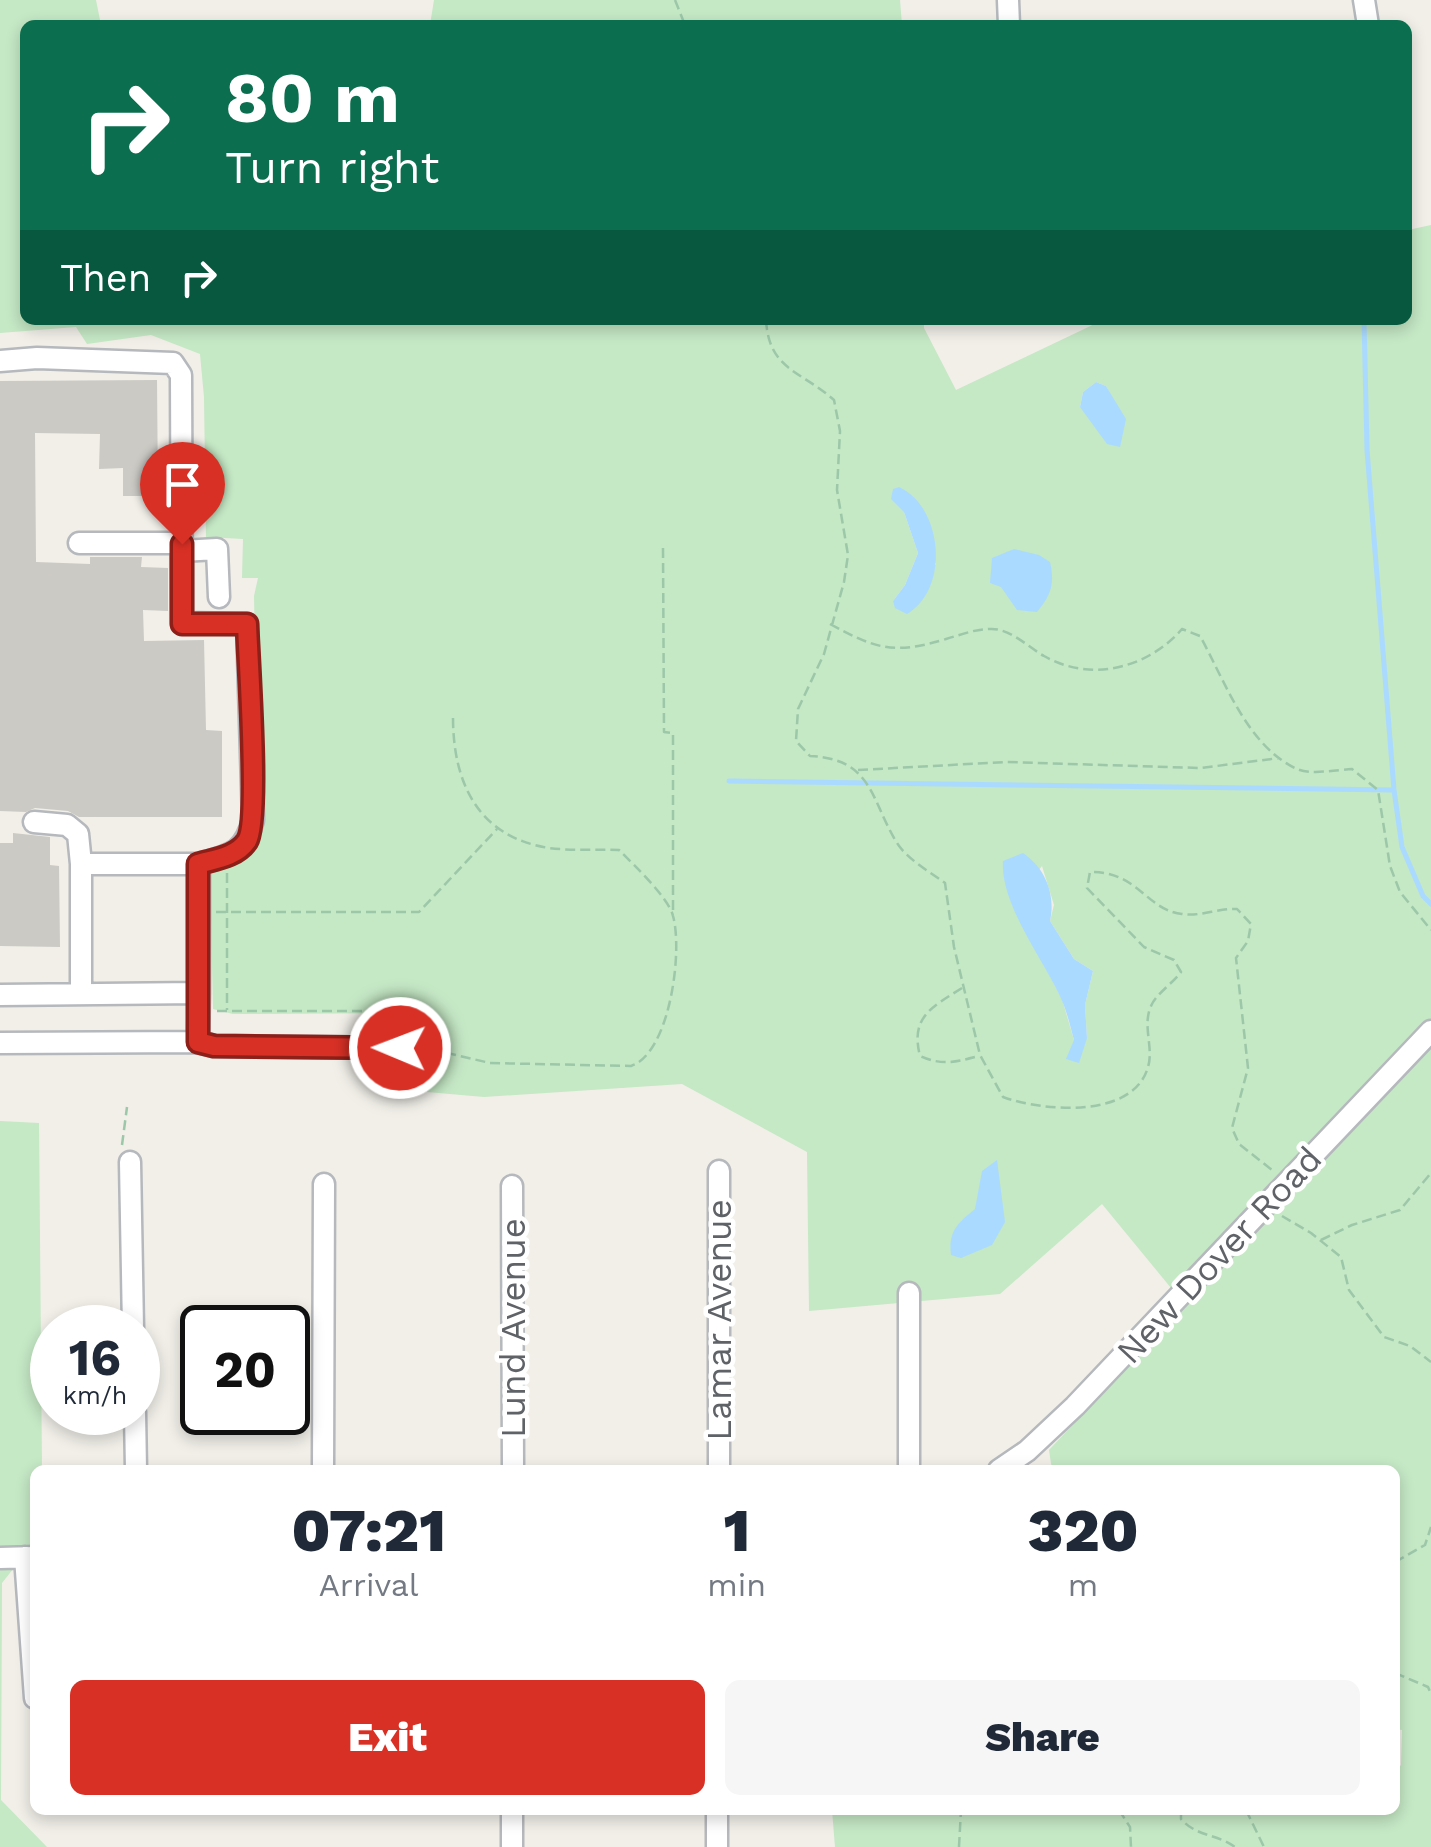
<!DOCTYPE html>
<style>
:root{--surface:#fff;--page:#f6f6f7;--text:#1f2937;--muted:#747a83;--accent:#d93025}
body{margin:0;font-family:"Work Sans",sans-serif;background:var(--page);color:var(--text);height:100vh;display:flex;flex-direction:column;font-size:38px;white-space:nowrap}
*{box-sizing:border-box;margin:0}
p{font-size:32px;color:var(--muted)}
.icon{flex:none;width:55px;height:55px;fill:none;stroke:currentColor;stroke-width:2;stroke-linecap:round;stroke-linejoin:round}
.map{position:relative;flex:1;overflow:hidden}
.sheet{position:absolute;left:30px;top:1465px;width:1370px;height:350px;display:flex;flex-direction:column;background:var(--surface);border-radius:15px;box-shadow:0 5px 15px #0003}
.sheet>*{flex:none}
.banner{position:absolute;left:20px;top:20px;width:1392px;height:305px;border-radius:15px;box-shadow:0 5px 15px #0003;background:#0b6e4f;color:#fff;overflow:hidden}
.speed{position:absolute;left:30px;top:1305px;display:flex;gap:20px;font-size:50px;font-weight:700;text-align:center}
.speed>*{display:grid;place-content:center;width:130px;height:130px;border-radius:50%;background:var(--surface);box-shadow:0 5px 15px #0003;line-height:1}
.speed small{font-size:25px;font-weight:400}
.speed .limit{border:5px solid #111;border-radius:15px;background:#fff;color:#111}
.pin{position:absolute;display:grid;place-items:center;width:85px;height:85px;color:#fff;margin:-102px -42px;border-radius:50% 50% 50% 0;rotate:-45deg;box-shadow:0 0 10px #0007}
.pin .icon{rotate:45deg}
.me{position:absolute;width:110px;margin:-55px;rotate:271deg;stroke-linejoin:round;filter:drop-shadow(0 0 8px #0008)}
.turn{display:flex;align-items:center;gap:35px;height:210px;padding:0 40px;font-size:45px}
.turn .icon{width:130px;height:130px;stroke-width:2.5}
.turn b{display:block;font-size:70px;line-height:85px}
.then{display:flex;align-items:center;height:95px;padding:0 40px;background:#0003;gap:20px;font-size:38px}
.eta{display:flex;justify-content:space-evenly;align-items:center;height:170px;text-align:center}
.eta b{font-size:60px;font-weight:800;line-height:70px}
.button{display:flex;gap:20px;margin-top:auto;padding:20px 40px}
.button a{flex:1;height:115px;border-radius:15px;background:var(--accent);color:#fff;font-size:40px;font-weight:800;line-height:115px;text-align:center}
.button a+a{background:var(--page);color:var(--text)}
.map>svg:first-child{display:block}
</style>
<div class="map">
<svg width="1431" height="1847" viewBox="0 0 1431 1847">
<rect width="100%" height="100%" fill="#f1efe8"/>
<path fill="#c5e8c5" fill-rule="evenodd" d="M 0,0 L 96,0 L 101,25 L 25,25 L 25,320 L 924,320 L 924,328 L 956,390 L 1103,320 L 1408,320 L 1408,230 L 1431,225 L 1431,1847 L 835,1847 L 832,1810 L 1395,1810 L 1395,1772 L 1401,1765 L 1402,1730 L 1395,1729 L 1395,1470 L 1052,1470 L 1049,1450 L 1185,1305 L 1102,1204 L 1000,1294 L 809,1311 L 807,1152 L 682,1084 L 484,1097 L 427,1092 L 419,1013 L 233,1014 L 213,1009 L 210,875 L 259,831 L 254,596 L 258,578 L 242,578 L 243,539 L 206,537 L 204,397 L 200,354 L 151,335 L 87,344 L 76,327 L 0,333 ZM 1096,382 L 1106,386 L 1120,412 L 1080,407 L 1083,392 ZM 904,512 L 936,564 L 893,601 L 905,585 L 918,553 ZM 1042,866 L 1054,905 L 1050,921 L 1074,959 L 1093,971 L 1085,1005 L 1087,1038 L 1074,1040 L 1062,999 L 1012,904 Z
M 434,0 L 900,0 L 902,25 L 430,25 Z
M 0,1121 L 39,1123 L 42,1470 L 35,1470 L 35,1541 L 2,1583 L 1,1800 L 47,1847 L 0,1847 Z"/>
<path fill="#aadaff" d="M 1096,382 L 1106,386 L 1126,419 L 1120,447 L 1107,444 L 1080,407 L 1083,392 Z
M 899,487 C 943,507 950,589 907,614 L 895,608 L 893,601 L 905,585 L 918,553 L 904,512 L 891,499 L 893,489 Z
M 1014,549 L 1039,555 L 1050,562 C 1055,584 1051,595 1037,612 L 1017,610 L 1001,587 L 990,583 L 992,558 Z
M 1023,853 C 1045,868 1056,894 1050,921 L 1074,959 L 1093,971 L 1085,1005 L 1087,1038 L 1079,1063 L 1066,1059 L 1074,1040 C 1070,1025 1066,1008 1059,994 C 1041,957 1000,902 1003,861 Z
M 997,1160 L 1005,1222 L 992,1245 L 961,1258 L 951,1255 C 948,1231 958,1223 975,1209 L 982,1171 Z"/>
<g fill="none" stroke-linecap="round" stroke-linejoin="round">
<path stroke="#aadaff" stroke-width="5" d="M 1364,320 L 1367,450 L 1394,790 L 1402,847 L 1423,896 L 1431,904
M 729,781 L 1394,790"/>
</g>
<path fill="#cccac5" d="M 157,380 L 158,496 L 123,496 L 123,468 L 99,469 L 100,434 L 35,433 L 36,562 L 90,564 L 90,557 L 142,557 L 141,567 L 168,568 L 168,611 L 143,610 L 144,641 L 204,640 L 206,730 L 222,731 L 222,817 L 79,817 L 68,811 L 35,808 L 26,812 L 0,811 L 0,381 Z
M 13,833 L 50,837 L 50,865 L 59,866 L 60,947 L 0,946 L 0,843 L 13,843 Z"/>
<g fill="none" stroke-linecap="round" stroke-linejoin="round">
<g stroke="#b5b8bc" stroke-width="25">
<path id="minor" d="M 1008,0 L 1009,25
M 1364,0 L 1368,25
M 0,361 L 37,358 L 173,363 L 181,375 L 182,623 L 247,624 L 253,820 C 244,854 230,855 199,864 L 199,993 L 0,995
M 79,543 L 182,543
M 182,551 L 217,549 L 219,597
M 34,822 L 67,825 L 78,834 L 81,864
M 81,994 L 81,864 L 199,864
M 198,1042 L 199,993
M 0,1043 L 198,1042 L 214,1046 L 400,1048
M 130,1162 L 133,1328
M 719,1171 L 719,1470
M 512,1186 L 513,1470
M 909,1293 L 909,1470
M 135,1412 L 136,1470
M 323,1470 L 324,1184
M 999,1470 L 1027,1451 L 1075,1406 L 1431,1031
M 25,1557 L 35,1698
M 0,1558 L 35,1557
M 512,1847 L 512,1810
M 717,1847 L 717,1810"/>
</g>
<path stroke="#9cc7a9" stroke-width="2.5" stroke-dasharray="10 5" stroke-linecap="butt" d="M 675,0 L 685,25
M 766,320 C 769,370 800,370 834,400 L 840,431 L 837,490 L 848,555 L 844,582 L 824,654 L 798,709 L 796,741 L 810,756 C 873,759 870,799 897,843 C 907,859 930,872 945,883 L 954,947 L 980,1055 L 1003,1097 C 1041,1111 1133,1120 1148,1067 C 1154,1048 1142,1026 1151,1006 C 1156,994 1173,983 1181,972 L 1174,960 L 1144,947 L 1087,888 L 1090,872 C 1138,871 1146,910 1182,914 C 1199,917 1219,908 1237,909 L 1251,924 L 1248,941 L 1236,958 L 1248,1068 L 1232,1128 L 1239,1144 L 1272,1170
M 663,548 L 664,732 L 673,733 L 673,912
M 830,624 C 876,649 894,655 946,639 C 960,635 975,629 990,629 C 1010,628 1028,647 1044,656 C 1091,683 1148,668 1182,629 L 1200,636 C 1225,681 1247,746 1297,769 C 1311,775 1336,770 1352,769 L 1378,790 L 1390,866 L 1400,892 L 1431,930
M 858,770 L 1006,762 L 1201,768 L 1279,758
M 227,873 L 227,1010
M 216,912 L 419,912 L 497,829
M 962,988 C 932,1007 910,1017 920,1056 C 942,1066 956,1062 979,1056
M 217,1011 L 415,1011
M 417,1046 L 490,1063 L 631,1066 C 670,1053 683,951 673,916 C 669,898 633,864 619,850 C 596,849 571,851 549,848 C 478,837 453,783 453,717
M 122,1145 L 127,1107
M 1282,1216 L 1311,1233 L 1341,1257 L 1349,1290 L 1384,1337 L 1410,1346 L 1431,1362
M 1321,1240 L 1352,1225 L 1400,1210 L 1431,1173
M 1395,1562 L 1425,1545 L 1431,1527
M 1395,1673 L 1428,1687 L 1431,1694
M 1119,1810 L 1130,1827 L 1131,1847
M 1181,1810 L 1181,1819 C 1197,1837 1215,1833 1235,1847
M 1246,1810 L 1264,1847
M 959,1847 L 961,1810"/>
<use href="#minor" stroke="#fff" stroke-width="20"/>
</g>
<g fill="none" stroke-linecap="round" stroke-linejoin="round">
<g stroke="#8d1f18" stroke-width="25">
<path id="route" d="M 182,544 L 182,624 L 247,624 C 248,658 260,821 247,841 C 236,857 215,859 198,864 L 198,1042 L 214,1046 L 400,1048"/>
</g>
<use href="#route" stroke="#d93025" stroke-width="18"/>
</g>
<g text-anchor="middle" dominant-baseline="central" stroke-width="9" stroke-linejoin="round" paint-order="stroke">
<g font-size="35" fill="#5f6368" stroke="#fff">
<text transform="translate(1219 1255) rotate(-47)">New Dover Road</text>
<text transform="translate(719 1320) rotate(-90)">Lamar Avenue</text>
<text transform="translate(513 1328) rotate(-90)">Lund Avenue</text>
</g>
</g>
</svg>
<div class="speed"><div>16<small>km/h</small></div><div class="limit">20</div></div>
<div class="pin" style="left:182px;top:544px;background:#d93025"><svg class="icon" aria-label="arrive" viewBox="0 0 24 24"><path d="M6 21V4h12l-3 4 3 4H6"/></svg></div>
<svg class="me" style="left:400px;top:1048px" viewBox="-20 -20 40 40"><circle r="17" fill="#d93025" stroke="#fff" stroke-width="3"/><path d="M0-11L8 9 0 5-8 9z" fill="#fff"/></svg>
<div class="banner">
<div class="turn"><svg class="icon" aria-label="right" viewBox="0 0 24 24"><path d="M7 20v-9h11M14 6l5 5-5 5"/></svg><div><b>80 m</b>Turn right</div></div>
<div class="then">Then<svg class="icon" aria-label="right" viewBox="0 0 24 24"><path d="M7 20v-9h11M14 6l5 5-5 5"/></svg></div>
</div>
<section class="sheet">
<div class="eta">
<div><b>07:21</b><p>Arrival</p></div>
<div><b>1</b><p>min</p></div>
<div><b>320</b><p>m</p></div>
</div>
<div class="button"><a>Exit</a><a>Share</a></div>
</section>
</div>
